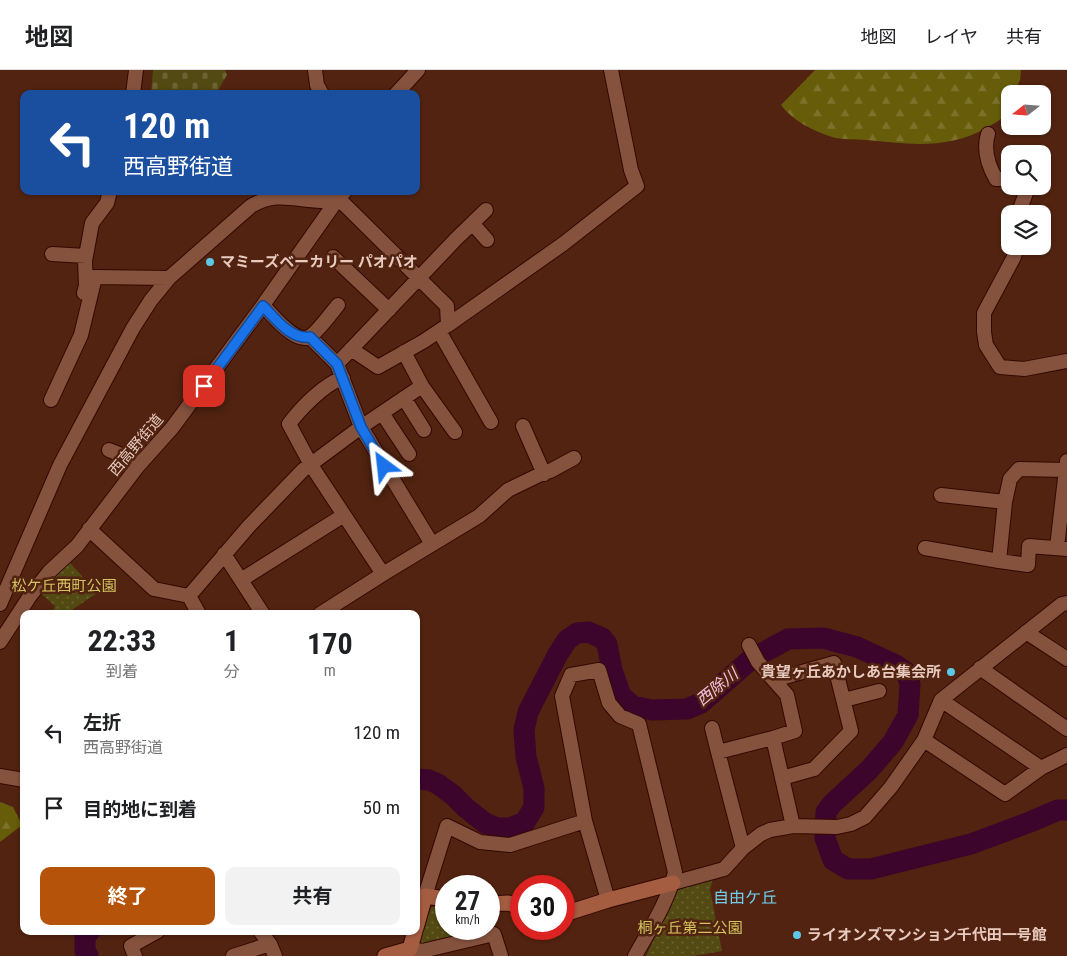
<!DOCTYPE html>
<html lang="ja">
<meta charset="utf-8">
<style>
:root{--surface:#fff;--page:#f2f2f2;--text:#202124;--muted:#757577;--line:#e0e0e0;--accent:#b45309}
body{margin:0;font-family:"Roboto Condensed","Noto Sans JP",sans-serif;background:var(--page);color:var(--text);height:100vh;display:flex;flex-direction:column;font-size:19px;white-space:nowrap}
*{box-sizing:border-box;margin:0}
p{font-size:16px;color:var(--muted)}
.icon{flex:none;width:28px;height:28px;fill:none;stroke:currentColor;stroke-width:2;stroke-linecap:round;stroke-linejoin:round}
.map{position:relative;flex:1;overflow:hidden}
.panel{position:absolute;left:20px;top:540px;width:400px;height:325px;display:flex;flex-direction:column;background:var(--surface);border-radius:10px;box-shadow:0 1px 4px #0004}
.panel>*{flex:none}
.guide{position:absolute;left:20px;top:20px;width:400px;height:105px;border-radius:10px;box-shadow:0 1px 4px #0004;background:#1a4fa0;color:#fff;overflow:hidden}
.needle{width:32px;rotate:253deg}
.controls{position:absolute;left:1001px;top:15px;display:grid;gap:10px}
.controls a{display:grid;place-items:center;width:50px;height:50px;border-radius:10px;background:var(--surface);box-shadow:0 1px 4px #0004;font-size:25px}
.speed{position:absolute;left:435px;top:805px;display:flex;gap:10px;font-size:25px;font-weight:700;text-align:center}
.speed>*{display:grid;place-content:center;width:65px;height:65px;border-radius:50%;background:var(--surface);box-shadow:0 1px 4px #0004;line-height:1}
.speed small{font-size:12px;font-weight:400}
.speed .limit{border:8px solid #d22;background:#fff;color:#111}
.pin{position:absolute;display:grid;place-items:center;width:42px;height:42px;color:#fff;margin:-21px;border-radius:10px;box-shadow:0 2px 8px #0006}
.me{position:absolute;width:55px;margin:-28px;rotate:330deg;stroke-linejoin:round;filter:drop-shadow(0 0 4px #0008)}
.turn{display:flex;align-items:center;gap:18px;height:105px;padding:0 20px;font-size:22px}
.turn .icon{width:65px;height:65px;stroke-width:2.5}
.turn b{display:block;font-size:35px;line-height:42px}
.eta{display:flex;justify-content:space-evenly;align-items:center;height:85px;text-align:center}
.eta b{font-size:30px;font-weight:700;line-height:35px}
.button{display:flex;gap:10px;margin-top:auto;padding:10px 20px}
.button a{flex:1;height:58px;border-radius:10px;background:var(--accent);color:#fff;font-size:20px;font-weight:700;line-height:58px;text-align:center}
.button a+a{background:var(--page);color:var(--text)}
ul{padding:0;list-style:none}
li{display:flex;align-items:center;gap:15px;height:75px;padding:0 20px}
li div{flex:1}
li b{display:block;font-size:19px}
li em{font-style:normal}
header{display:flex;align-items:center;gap:30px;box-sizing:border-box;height:70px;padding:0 25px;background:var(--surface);border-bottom:1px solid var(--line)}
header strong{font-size:24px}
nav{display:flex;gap:28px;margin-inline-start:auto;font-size:18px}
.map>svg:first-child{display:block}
</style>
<header>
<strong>地図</strong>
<nav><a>地図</a><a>レイヤ</a><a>共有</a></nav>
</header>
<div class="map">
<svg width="1067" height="886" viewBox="0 0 1067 886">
<defs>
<pattern id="forest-firs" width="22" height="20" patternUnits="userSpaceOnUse" patternTransform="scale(1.25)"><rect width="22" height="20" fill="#665c09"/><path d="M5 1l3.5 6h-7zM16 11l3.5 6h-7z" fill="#7c722b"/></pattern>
<pattern id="cemetery-stones" width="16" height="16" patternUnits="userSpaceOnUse" patternTransform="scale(1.25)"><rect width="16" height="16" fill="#524a12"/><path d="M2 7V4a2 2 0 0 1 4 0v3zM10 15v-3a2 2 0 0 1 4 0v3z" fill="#6b6333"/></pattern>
<pattern id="park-dots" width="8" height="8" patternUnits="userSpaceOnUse" patternTransform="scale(1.25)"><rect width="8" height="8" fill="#524a12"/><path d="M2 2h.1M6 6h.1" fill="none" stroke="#6b6333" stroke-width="1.8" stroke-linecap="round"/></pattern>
</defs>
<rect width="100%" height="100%" fill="#512310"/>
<path fill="url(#forest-firs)" d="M 815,0 L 1021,0 L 1020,10 L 1014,24 L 1010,24 C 1010,45 1003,49 986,58 C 948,80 908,74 866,70 C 855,69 842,70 832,67 C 813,61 792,50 781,35 Z
M 0,732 L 13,737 L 22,755 L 0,772 Z"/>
<path fill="url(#cemetery-stones)" d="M 153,0 L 225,0 L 227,5 L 216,24 L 151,24 Z"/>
<path fill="url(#park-dots)" d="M 65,487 L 97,523 L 66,544 L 55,544 L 53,541 L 55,536 L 36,519 Z
M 713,808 L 710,820 L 722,881 L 694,886 L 646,886 L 669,838 L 677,818 Z
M 436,836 L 446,837 L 446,859 L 489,859 L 422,876 L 420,871 L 431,838 Z"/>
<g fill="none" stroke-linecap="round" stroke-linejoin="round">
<path stroke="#3b052c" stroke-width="21" d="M 416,709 L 429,710 L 438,714 L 453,725 L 466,738 L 485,753 L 497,758 L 510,758 L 525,752 L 534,737 L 534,718 L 526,687 L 524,660 L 528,642 L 558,584 L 567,570 L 577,563 L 588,562 L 602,568 L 607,574 L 612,600 L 621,626 L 633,636 L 652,640 L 687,639 L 701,633 L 750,590 L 788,569 L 823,568 L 857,577 L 896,595 L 906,602 L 910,614 L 908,645 L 893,672 L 869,700 L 832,734 L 826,742 L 825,768 L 833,790 L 848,799 L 871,799 L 971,774 L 1030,752 L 1058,740 L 1067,740
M 88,886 L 85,881 L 85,867 L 90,861"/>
<g stroke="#340800" stroke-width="16">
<path id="street" d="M 315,0 L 317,15 L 322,24
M 133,24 L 136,0
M 396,24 L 418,0
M 988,64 C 983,80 988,95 996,109 L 1010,109
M 1018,144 L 1028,118 L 1027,116
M 473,154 L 487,170
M 1017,176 L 1014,187 L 984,243 L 984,262 L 986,275 L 1000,297 L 1024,299 L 1067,291
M 52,184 L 86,186
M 333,187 L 389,240
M 84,223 L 86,216 L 85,191 L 92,153 L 107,133 L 110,121
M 263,235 C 271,244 296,274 309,267 C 316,264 332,242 338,235
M 439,261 L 491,352
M 310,267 L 337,294 L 361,357 L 432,474
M 351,279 L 378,297 L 424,271 L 448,255 L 563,174 L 637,116 L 631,100 L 611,0
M 404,282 L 422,316 L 455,362
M 337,294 L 456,169 L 486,140
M 343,308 C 325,313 300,339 289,354 L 311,395 L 383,504
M 404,328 L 424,360
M 51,330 L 81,265 L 95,207 L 169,208
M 382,343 L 409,384
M 523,356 L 544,404
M 109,380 L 141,393
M 1065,400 L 1019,399 L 1010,409 L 1005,432 L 999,491 L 1028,495 L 1029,476 L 1067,479
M 941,425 L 1005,432
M 89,459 L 154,519 L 189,526 L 199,544
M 1057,477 L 1067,391
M 925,478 L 999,491
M 224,484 L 263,544
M 241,510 L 344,445
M 189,526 L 249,456 L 303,400 L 361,357 L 422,316
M 0,534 L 60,395 L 133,258 L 151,230 L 169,208 L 251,136 C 277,121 293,130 321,131 C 330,131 336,130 344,134 L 447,236 L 448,255
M 320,544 L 383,504 L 479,446 L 508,420 L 539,405 L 550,401 L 574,388
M 1026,562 L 1067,589
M 0,572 L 30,526 L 49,502 L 77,476 L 138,396 L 172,358 L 261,238 L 337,130 L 345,121
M 749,575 L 758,592 L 787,625 L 795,661 L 773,668
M 980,598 L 1067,659
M 774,610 L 834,593 L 851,661 L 814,699 L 782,708
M 844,630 L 879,621
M 941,630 L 1041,698
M 712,658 L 718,682
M 924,670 L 1005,724 L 1041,698 L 1067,685
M 0,706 L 24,710
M 585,751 L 608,830
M 743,778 L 718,682 L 773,668 L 793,756
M 673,813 L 724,799 L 743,778 L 761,764 L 770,760 L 793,756 L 837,757 L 851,754 L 865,747 L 891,717 L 924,670 L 941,630 L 1062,534 L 1067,533
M 425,826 L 447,756 L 480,772 L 510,775 L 585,751 L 562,626 L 571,605 L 599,600 L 609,633 L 620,646 L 639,654 L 675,802 C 668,832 650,859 635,886
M 260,861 L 270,874 L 275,886
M 410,879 L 422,881 L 494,864 L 501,886
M 135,886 L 131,876 L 158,861
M 233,886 L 270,874"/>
</g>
<g stroke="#340800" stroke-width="17">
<path id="secondary" d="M 489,834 L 508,833 L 521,837
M 564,844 L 608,830 L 673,813
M 416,858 L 425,826 L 446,829
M 385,886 L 410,879 L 415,861"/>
</g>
<use href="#street" stroke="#85523e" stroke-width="14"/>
<use href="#secondary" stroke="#a45d41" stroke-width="15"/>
</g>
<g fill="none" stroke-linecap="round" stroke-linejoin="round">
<g stroke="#114b97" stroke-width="12">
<path id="route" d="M 204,316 L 263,236 C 275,248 291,270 310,267 L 337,294 L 361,357 L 384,396"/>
</g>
<use href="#route" stroke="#1a73e8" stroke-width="9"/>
</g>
<g fill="#5dc7e8" stroke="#512310" stroke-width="2">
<circle cx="210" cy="192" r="5"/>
<circle cx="951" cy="602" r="5"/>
<circle cx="797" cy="865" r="5"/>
</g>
<g text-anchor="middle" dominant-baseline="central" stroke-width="5" stroke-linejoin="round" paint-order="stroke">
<g font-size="15" font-weight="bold" fill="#e8cabf" stroke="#512310" text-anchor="start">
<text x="220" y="192">マミーズベーカリー パオパオ</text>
<text x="941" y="602" text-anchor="end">貴望ヶ丘あかしあ台集会所</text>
<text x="807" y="865">ライオンズマンション千代田一号館</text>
</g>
<g font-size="15" fill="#e8cabf" stroke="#512310">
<text transform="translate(136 375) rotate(-50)">西高野街道</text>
</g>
<g font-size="15" fill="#d2c45e" stroke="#512310">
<text x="64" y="516">松ケ丘西町公園</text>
<text x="690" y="858">桐ヶ丘第二公園</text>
</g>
<g font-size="16" font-style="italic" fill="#f6c0e1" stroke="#512310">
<text transform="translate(717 617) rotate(-39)">西除川</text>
</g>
<g font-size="16" fill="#6fceed" stroke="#512310">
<text x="745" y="827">自由ケ丘</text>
</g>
</g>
</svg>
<div class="controls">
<a><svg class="needle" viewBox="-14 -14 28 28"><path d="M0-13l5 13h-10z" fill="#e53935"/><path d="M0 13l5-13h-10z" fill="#757577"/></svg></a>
<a><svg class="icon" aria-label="search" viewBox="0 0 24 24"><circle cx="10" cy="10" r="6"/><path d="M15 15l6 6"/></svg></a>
<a><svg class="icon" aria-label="layers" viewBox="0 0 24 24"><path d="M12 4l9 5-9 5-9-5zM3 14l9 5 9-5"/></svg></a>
</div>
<div class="speed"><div>27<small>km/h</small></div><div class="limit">30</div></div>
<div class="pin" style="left:204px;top:316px;background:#d93025"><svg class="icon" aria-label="arrive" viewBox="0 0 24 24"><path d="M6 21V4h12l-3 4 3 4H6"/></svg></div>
<svg class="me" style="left:384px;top:396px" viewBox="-20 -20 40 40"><path d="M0-17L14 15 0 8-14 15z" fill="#1a73e8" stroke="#fff" stroke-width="4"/></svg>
<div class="guide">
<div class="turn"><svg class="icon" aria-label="left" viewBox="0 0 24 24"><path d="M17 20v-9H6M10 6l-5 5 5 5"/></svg><div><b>120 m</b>西高野街道</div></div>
</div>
<section class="panel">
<div class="eta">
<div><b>22:33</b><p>到着</p></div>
<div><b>1</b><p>分</p></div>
<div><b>170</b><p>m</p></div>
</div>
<ul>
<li><svg class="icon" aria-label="left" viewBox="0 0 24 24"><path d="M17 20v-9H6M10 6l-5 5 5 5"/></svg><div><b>左折</b><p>西高野街道</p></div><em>120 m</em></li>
<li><svg class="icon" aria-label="arrive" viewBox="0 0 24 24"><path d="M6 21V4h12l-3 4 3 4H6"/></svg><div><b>目的地に到着</b></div><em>50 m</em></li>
</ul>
<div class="button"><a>終了</a><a>共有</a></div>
</section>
</div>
